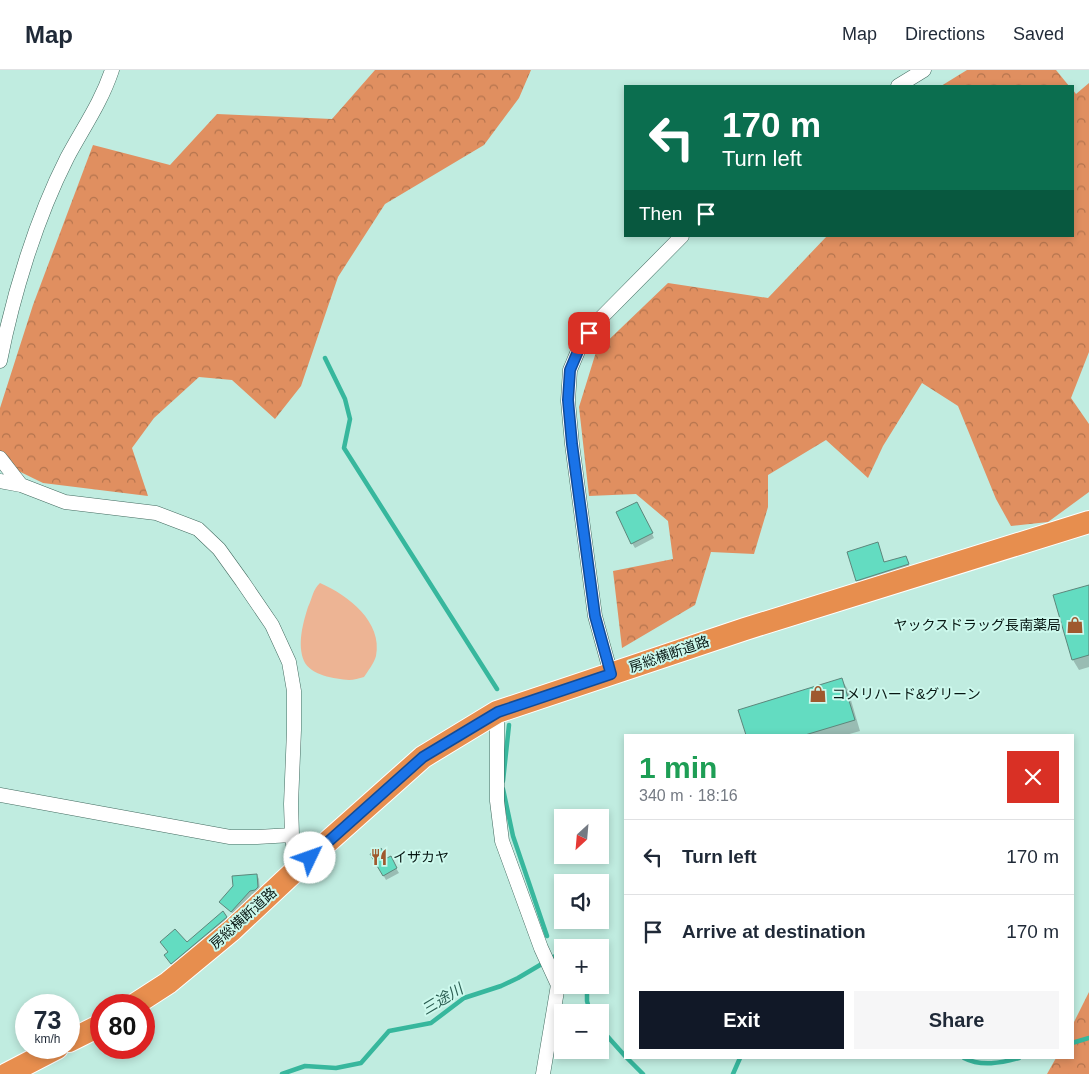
<!DOCTYPE html>
<meta charset="utf-8">
<style>
:root{--surface:#fff;--page:#f6f6f7;--text:#1f2937;--muted:#747a83;--line:#e0e1e3;--accent:#111827}
body{margin:0;font-family:Arial,"Noto Sans JP",sans-serif;background:var(--page);color:var(--text);height:100vh;display:flex;flex-direction:column;font-size:19px;white-space:nowrap}
*{box-sizing:border-box;margin:0}
p{font-size:16px;color:var(--muted)}
.icon{flex:none;width:28px;height:28px;fill:none;stroke:currentColor;stroke-width:2;stroke-linecap:round;stroke-linejoin:round}
.map{position:relative;flex:1;overflow:hidden}
.drawer{position:absolute;left:624px;top:664px;width:450px;height:325px;display:flex;flex-direction:column;background:var(--surface);border-radius:0px;box-shadow:0 2px 8px #0003}
.drawer>*{flex:none}
.hud{position:absolute;left:624px;top:15px;width:450px;height:152px;border-radius:0px;box-shadow:0 2px 8px #0003;background:#0b6e4f;color:#fff;overflow:hidden}
.needle{width:32px;rotate:206deg}
.fabs{position:absolute;left:554px;top:739px;display:grid;gap:10px}
.fabs a{display:grid;place-items:center;width:55px;height:55px;border-radius:0px;background:var(--surface);box-shadow:0 2px 8px #0003;font-size:25px}
.speed{position:absolute;left:15px;top:924px;display:flex;gap:10px;font-size:25px;font-weight:700;text-align:center}
.speed>*{display:grid;place-content:center;width:65px;height:65px;border-radius:50%;background:var(--surface);box-shadow:0 2px 8px #0003;line-height:1}
.speed small{font-size:12px;font-weight:400}
.speed .limit{border:8px solid #d22;background:#fff;color:#111}
.pin{position:absolute;display:grid;place-items:center;width:42px;height:42px;color:#fff;margin:-21px;border-radius:10px;box-shadow:0 2px 8px #0006}
.me{position:absolute;width:55px;margin:-28px;rotate:48deg;stroke-linejoin:round;filter:drop-shadow(0 0 4px #0008)}
.turn{display:flex;align-items:center;gap:18px;height:105px;padding:0 15px;font-size:22px}
.turn .icon{width:65px;height:65px;stroke-width:2.5}
.turn b{display:block;font-size:35px;line-height:42px}
.then{display:flex;align-items:center;height:48px;padding:0 15px;background:#0003;gap:10px;font-size:19px}
.round{display:grid;place-items:center;flex:none;width:52px;height:52px;border-radius:0px;background:var(--page)}
.headline{display:flex;align-items:center;justify-content:space-between;height:85px;padding:0 15px}
h1{font-size:30px;font-weight:700;line-height:38px;color:#1e9e55}
.cta{display:flex;gap:10px;margin-top:auto;padding:10px 15px}
.cta a{flex:1;height:58px;border-radius:0px;background:var(--accent);color:#fff;font-size:20px;font-weight:700;line-height:58px;text-align:center}
.cta a+a{background:var(--page);color:var(--text)}
ul{padding:0;list-style:none}
li{display:flex;align-items:center;gap:15px;height:75px;padding:0 15px;border-top:1px solid var(--line)}
li div{flex:1}
li b{display:block;font-size:19px}
li em{font-style:normal}
header{display:flex;align-items:center;gap:30px;box-sizing:border-box;height:70px;padding:0 25px;background:var(--surface);border-bottom:1px solid var(--line)}
header strong{font-size:24px}
nav{display:flex;gap:28px;margin-inline-start:auto;font-size:18px}
.map>svg:first-child{display:block}
</style>
<header>
<strong>Map</strong>
<nav><a>Map</a><a>Directions</a><a>Saved</a></nav>
</header>
<div class="map">
<svg width="1089" height="1004" viewBox="0 0 1089 1004">
<defs>
<pattern id="forest-crowns" width="20" height="18" patternUnits="userSpaceOnUse" patternTransform="scale(1.25)"><rect width="20" height="18" fill="#e08f60"/><path d="M2 6a3 3 0 1 1 6 0M12 15a3 3 0 1 1 6 0" fill="none" stroke="#b4744e"/></pattern>
</defs>
<rect width="100%" height="100%" fill="#c0ece0"/>
<path fill="#edb494" d="M 320,513 C 348,525 383,552 376,586 C 374,593 368,601 364,607 C 359,608 354,610 349,610 C 335,609 310,605 304,591 C 297,574 303,553 308,537 C 312,529 313,519 320,513 Z"/>
<path fill="url(#forest-crowns)" d="M 375,0 L 531,0 L 519,28 L 484,75 L 385,134 L 338,207 L 301,316 L 275,349 L 232,310 L 199,307 L 154,348 L 132,378 L 148,426 L 43,413 L 0,392 L 0,338 L 33,235 L 93,75 L 170,95 L 217,44 L 332,49 Z
M 967,0 L 1056,0 L 1069,16 L 941,16 Z
M 1089,13 L 1089,282 L 1071,328 L 1089,354 L 1089,422 L 1048,452 L 1011,456 L 996,429 L 958,336 L 922,313 L 883,376 L 868,408 L 826,370 L 768,405 L 768,437 L 754,484 L 711,482 L 695,535 L 622,578 L 613,501 L 673,489 L 668,451 L 636,424 L 589,426 L 579,337 L 596,282 L 668,213 L 768,228 L 827,166 L 1072,166 L 1073,20 L 1076,24 Z
M 1089,922 L 1089,1004 L 1047,1004 L 1056,988 L 1072,988 L 1073,954 Z"/>
<path fill="#0003" d="M 640,438 L 654,468 L 635,478 L 632,473 Z
M 877,474 L 885,493 L 906,487 L 912,502 L 862,518 L 858,510 Z
M 1089,516 L 1089,597 L 1079,600 L 1073,590 Z
M 842,610 L 848,620 L 860,661 L 846,665 L 747,665 Z
M 372,785 L 387,790 L 390,788 L 399,803 L 386,810 Z
M 257,805 L 259,809 L 260,822 L 257,824 L 252,824 L 234,845 L 221,832 Z
M 226,847 L 229,852 L 174,898 L 168,890 Z"/>
<g fill="none" stroke-linecap="round" stroke-linejoin="round">
<path stroke="#37b79d" stroke-width="4.5" d="M 325,288 L 345,329 L 350,349 L 344,378 L 497,619
M 503,711 L 509,655
M 503,719 L 513,766 L 547,866
M 587,915 L 587,931 L 590,942
M 600,958 L 625,986
M 1072,973 L 1089,968
M 627,988 L 643,1004
M 964,988 C 981,997 1001,993 1019,988
M 282,1004 L 305,996 L 336,998 L 361,993 L 389,961 L 431,953 L 464,928 L 501,916 L 518,908 L 557,885 L 562,884
M 733,1004 L 740,988"/>
</g>
<path fill="#63dcc1" stroke="#5d867b" d="M 637,432 L 653,463 L 631,474 L 616,442 Z
M 878,472 L 884,492 L 906,486 L 909,494 L 856,511 L 847,482 Z
M 1089,515 L 1089,585 L 1072,590 L 1053,525 Z
M 842,608 L 855,650 L 805,665 L 746,665 L 738,640 Z
M 381,778 L 387,788 L 391,786 L 397,798 L 383,806 L 370,784 Z
M 257,804 L 258,817 L 255,820 L 250,821 L 231,842 L 219,832 L 233,816 L 232,806 Z
M 223,841 L 227,847 L 171,894 L 164,885 L 168,882 L 160,872 L 175,859 L 187,872 Z"/>
<g fill="none" stroke-linecap="round" stroke-linejoin="round">
<g stroke="#436b60" stroke-width="15">
<path id="minor" d="M 898,16 L 924,0
M 0,291 C 13,225 36,149 67,88 C 83,58 101,33 112,0
M 0,388 L 21,415 L 65,432 L 156,443 L 198,459 L 219,479 L 242,511 L 272,555 L 289,592 L 294,621 L 294,660 L 291,734 L 292,765 L 296,800
M 0,411 L 21,415
M 611,604 L 595,546 L 572,374 L 568,331 L 570,300 L 581,274 L 598,251 L 682,166
M 497,642 L 497,731 L 502,771 L 541,878 L 558,915 L 543,1004
M 0,725 L 230,767 L 257,767 L 292,765"/>
</g>
<g stroke="#fff" stroke-width="24">
<path id="trunk" d="M 134,935 L 168,913 L 232,860 L 296,800 L 423,687 L 497,642 L 745,559 L 1089,452
M 69,971 L 101,955
M 7,1004 L 57,978"/>
</g>
<use href="#minor" stroke="#fff" stroke-width="14"/>
<use href="#trunk" stroke="#e78e4e" stroke-width="22"/>
</g>
<g fill="none" stroke-linecap="round" stroke-linejoin="round">
<g stroke="#114b97" stroke-width="12">
<path id="route" d="M 310,788 L 423,687 L 498,642 L 611,604 L 595,546 L 572,374 L 568,330 L 570,300 L 581,274 L 589,263"/>
</g>
<use href="#route" stroke="#1a73e8" stroke-width="9"/>
</g>
<defs>
<g id="shop-bare" transform="scale(1.35)"><path d="M-5-2.5h2.3a2.7 3.5 0 0 1 5.4 0H5L5.5 6h-11ZM-1.5-2.5h3a1.5 2.3 0 0 0-3 0Z" fill="#9f592e" stroke="#cdf9ed" stroke-width="2.5" paint-order="stroke"/></g>
<g id="restaurant-bare" transform="scale(1.35)"><path d="M-5-6h1v4h1v-4h1v4h1v-4h1v5L-1.5 .5V6h-2V.5L-5-1ZM5-6V6H3V1.5H1.5Q1.5-4 5-6Z" fill="#9f592e" stroke="#cdf9ed" stroke-width="2.5" paint-order="stroke"/></g>
</defs>
<g fill-rule="evenodd">
<use href="#shop-bare" x="1075" y="555"/>
<use href="#shop-bare" x="818" y="624"/>
<use href="#restaurant-bare" x="379" y="787"/>
</g>
<g text-anchor="middle" dominant-baseline="central" stroke-width="4" stroke-linejoin="round" paint-order="stroke">
<g font-size="14" fill="#071713" stroke="#cdf9ed" text-anchor="start">
<text x="1061" y="555" text-anchor="end">ヤックスドラッグ長南薬局</text>
<text x="832" y="624">コメリハード&amp;グリーン</text>
<text x="393" y="787">イザカヤ</text>
</g>
<g font-size="14" fill="#071713" stroke="#cdf9ed">
<text transform="translate(669 584) rotate(-19)">房総横断道路</text>
<text transform="translate(243 848) rotate(-42)">房総横断道路</text>
</g>
<g font-size="15" font-style="italic" fill="#2c5f53" stroke="#cdf9ed">
<text transform="translate(442 929) rotate(-31)">三途川</text>
</g>
</g>
</svg>
<div class="fabs">
<a><svg class="needle" viewBox="-14 -14 28 28"><path d="M0-13l5 13h-10z" fill="#e53935"/><path d="M0 13l5-13h-10z" fill="#747a83"/></svg></a>
<a><svg class="icon" aria-label="sound" viewBox="0 0 24 24"><path d="M4 9h4l5-4v14l-5-4H4zM17 9q2 3 0 6"/></svg></a>
<a>+</a>
<a>−</a>
</div>
<div class="speed"><div>73<small>km/h</small></div><div class="limit">80</div></div>
<div class="pin" style="left:589px;top:263px;background:#d93025"><svg class="icon" aria-label="arrive" viewBox="0 0 24 24"><path d="M6 21V4h12l-3 4 3 4H6"/></svg></div>
<svg class="me" style="left:310px;top:788px" viewBox="-20 -20 40 40"><circle r="19" fill="#fff"/><path d="M0-13L10 11 0 6-10 11z" fill="#1a73e8"/></svg>
<div class="hud">
<div class="turn"><svg class="icon" aria-label="left" viewBox="0 0 24 24"><path d="M17 20v-9H6M10 6l-5 5 5 5"/></svg><div><b>170 m</b>Turn left</div></div>
<div class="then">Then<svg class="icon" aria-label="arrive" viewBox="0 0 24 24"><path d="M6 21V4h12l-3 4 3 4H6"/></svg></div>
</div>
<section class="drawer">
<div class="headline"><div><h1>1 min</h1><p>340 m · 18:16</p></div><a class="round" style="background:#d93025;color:#fff"><svg class="icon" aria-label="close" viewBox="0 0 24 24"><path d="M6 6l12 12M18 6L6 18"/></svg></a></div>
<ul>
<li><svg class="icon" aria-label="left" viewBox="0 0 24 24"><path d="M17 20v-9H6M10 6l-5 5 5 5"/></svg><div><b>Turn left</b></div><em>170 m</em></li>
<li><svg class="icon" aria-label="arrive" viewBox="0 0 24 24"><path d="M6 21V4h12l-3 4 3 4H6"/></svg><div><b>Arrive at destination</b></div><em>170 m</em></li>
</ul>
<div class="cta"><a>Exit</a><a>Share</a></div>
</section>
</div>
